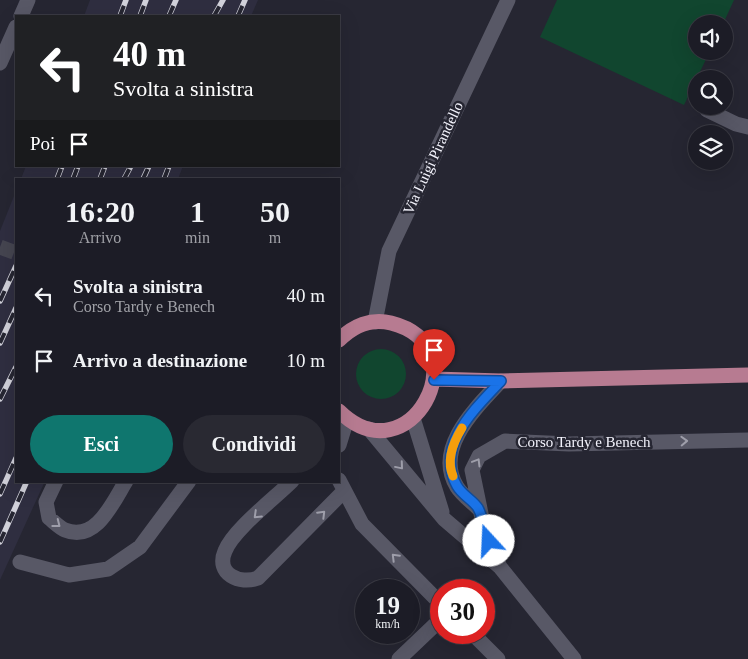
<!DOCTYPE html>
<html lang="it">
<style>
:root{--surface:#1c1c26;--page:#292932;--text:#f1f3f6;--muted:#a0a1a7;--line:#3a3a43;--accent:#0f766e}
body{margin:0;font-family:"Times New Roman",serif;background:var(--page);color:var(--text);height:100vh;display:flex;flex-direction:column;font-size:19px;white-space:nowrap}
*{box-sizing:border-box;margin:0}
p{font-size:16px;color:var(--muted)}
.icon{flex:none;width:28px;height:28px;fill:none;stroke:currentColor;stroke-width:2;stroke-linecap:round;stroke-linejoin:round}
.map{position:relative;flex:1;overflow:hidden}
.sheet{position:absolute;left:15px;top:178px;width:325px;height:305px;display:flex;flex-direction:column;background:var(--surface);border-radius:0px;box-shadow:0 5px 20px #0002,0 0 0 1px var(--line)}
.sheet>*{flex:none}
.banner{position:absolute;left:15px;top:15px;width:325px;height:152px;border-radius:0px;box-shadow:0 5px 20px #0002,0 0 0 1px var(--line);background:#202124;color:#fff;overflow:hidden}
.controls{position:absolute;left:688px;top:15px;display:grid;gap:10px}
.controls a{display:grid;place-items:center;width:45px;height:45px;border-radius:50%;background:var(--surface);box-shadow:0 5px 20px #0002,0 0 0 1px var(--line);font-size:25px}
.speed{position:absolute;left:355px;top:579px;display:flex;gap:10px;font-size:25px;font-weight:700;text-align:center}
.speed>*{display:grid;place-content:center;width:65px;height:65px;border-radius:50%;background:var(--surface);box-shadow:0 5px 20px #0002,0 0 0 1px var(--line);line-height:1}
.speed small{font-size:12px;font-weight:400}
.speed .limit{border:8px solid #d22;background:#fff;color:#111}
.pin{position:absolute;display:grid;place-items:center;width:42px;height:42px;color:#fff;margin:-51px -21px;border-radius:50% 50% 50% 0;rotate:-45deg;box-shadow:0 0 5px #0007}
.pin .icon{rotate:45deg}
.me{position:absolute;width:55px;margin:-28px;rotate:340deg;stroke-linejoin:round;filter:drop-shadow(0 0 4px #0008)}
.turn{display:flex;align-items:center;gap:18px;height:105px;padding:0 15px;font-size:22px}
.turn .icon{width:65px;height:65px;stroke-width:2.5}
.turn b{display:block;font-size:35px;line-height:42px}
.then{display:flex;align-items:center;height:48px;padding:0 15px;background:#0003;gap:10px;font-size:19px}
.eta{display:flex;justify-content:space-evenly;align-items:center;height:85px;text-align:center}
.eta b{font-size:30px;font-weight:800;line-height:35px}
.cta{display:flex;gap:10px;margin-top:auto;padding:10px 15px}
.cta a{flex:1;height:58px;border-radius:30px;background:var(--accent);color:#fff;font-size:20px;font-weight:800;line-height:58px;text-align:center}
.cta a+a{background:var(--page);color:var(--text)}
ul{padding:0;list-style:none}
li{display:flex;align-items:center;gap:15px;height:65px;padding:0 15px}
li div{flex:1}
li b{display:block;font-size:19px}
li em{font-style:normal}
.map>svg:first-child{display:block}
</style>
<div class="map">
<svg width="748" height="659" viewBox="0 0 748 659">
<rect width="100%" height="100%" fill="#262632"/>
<path fill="#2f2e40" d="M 90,0 L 258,0 L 251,16 L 84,16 Z
M 26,166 L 183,166 L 178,179 L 21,179 Z
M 16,191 L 16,481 L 45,481 L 0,580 L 0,231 Z"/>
<path fill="#11462f" d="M 557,0 L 734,0 L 723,24 L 696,24 L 696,51 L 710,51 L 684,105 L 540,37 Z
M356 374a25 25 0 1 1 50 0a25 25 0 1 1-50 0Z"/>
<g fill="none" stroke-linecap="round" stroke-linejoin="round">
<path stroke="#454550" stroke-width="15" stroke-dasharray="15 8" stroke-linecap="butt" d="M 0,247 L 16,253"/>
<path stroke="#585866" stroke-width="15" d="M 21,16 L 28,0
M 0,63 L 16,27
M 707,110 L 736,124 L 748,127
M 375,322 L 389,251 L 508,0
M 413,418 L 442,512
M 369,429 L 444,519 L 500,567 L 574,659
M 339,445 L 347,419
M 339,480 L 362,524 L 441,604
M 56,481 L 46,502 L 49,518 C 54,522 60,528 65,530 C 96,543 113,502 126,481
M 292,481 C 275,498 233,530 225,551 C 215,574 240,585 258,578 L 344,491
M 479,509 C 472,502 462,495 457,487 C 433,448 476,408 501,381
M 20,562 L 69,575 L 108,569 L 140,547 L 189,481
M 500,567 L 484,528 L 472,470 L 479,456 L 505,441 L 569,444 L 748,440
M 471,632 L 498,659
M 399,659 L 441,619"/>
<path stroke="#b77b91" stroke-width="15" d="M 339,340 C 353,326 371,318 391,323 C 482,346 409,480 339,411
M 434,379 L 501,381 L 748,375"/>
<g stroke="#d1d1da" stroke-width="5.5">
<path id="rail" d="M 120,16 L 126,0
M 140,16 L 146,0
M 169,16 L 176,0
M 214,16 L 223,0
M 238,16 L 245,0
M 57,179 L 62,166
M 73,179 L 78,166
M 100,179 L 105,166
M 124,179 L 131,166
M 143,179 L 149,166
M 164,179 L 169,166
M 0,301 L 16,266
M 0,343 L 16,308
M 0,399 L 16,367
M 0,494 L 16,458
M 0,542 L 27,481"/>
</g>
<use href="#rail" stroke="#262632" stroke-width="4" stroke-dasharray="11" stroke-linecap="butt"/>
</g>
<defs><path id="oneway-chevron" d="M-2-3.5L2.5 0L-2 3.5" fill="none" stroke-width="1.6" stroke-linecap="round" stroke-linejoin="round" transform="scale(1.25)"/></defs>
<g stroke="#9e9eaa">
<use href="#oneway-chevron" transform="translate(684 441) rotate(-2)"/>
<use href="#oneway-chevron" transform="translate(477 462) rotate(-59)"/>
<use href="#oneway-chevron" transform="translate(400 466) rotate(50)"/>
<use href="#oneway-chevron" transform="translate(322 514) rotate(-45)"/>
<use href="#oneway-chevron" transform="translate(257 515) rotate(136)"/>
<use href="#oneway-chevron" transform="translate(57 524) rotate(38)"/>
<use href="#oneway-chevron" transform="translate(395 557) rotate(-135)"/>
</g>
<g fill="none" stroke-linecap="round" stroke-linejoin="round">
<g stroke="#114b97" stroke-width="12">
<path id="route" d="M 434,380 L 501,381 C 476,408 434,446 457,486 C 462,495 473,500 478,508 C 483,517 485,531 489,541"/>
</g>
<use href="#route" stroke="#1a73e8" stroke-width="9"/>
<path stroke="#f59e0b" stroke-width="9" d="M 453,476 C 446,460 454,441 462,428"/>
</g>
<g text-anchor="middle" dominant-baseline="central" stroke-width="5" stroke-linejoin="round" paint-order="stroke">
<g font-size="15" fill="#f3f3fc" stroke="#262632">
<text transform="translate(433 158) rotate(-65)">Via Luigi Pirandello</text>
<text x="584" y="442">Corso Tardy e Benech</text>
</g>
</g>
</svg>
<div class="controls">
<a><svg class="icon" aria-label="sound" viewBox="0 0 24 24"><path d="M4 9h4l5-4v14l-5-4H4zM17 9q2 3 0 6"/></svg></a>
<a><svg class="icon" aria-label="search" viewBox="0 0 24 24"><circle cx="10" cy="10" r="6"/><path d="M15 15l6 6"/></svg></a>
<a><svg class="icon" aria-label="layers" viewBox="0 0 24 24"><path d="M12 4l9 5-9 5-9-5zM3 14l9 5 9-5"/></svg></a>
</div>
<div class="speed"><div>19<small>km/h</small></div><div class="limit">30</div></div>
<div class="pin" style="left:434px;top:380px;background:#d93025"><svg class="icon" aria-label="arrive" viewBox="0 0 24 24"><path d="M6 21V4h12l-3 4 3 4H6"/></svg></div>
<svg class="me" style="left:489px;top:541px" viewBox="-20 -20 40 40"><circle r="19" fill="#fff"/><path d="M0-13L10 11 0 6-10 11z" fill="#1a73e8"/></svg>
<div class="banner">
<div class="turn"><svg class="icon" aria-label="left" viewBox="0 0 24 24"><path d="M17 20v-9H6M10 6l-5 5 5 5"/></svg><div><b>40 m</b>Svolta a sinistra</div></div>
<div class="then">Poi<svg class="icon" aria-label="arrive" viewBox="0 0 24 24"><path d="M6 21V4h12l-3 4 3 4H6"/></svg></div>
</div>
<section class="sheet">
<div class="eta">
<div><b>16:20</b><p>Arrivo</p></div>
<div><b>1</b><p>min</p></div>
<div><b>50</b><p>m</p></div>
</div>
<ul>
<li><svg class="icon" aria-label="left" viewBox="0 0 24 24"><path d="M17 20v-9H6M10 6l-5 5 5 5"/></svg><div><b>Svolta a sinistra</b><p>Corso Tardy e Benech</p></div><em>40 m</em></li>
<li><svg class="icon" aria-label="arrive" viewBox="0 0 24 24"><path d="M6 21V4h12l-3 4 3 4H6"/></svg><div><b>Arrivo a destinazione</b></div><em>10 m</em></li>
</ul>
<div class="cta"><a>Esci</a><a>Condividi</a></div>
</section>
</div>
